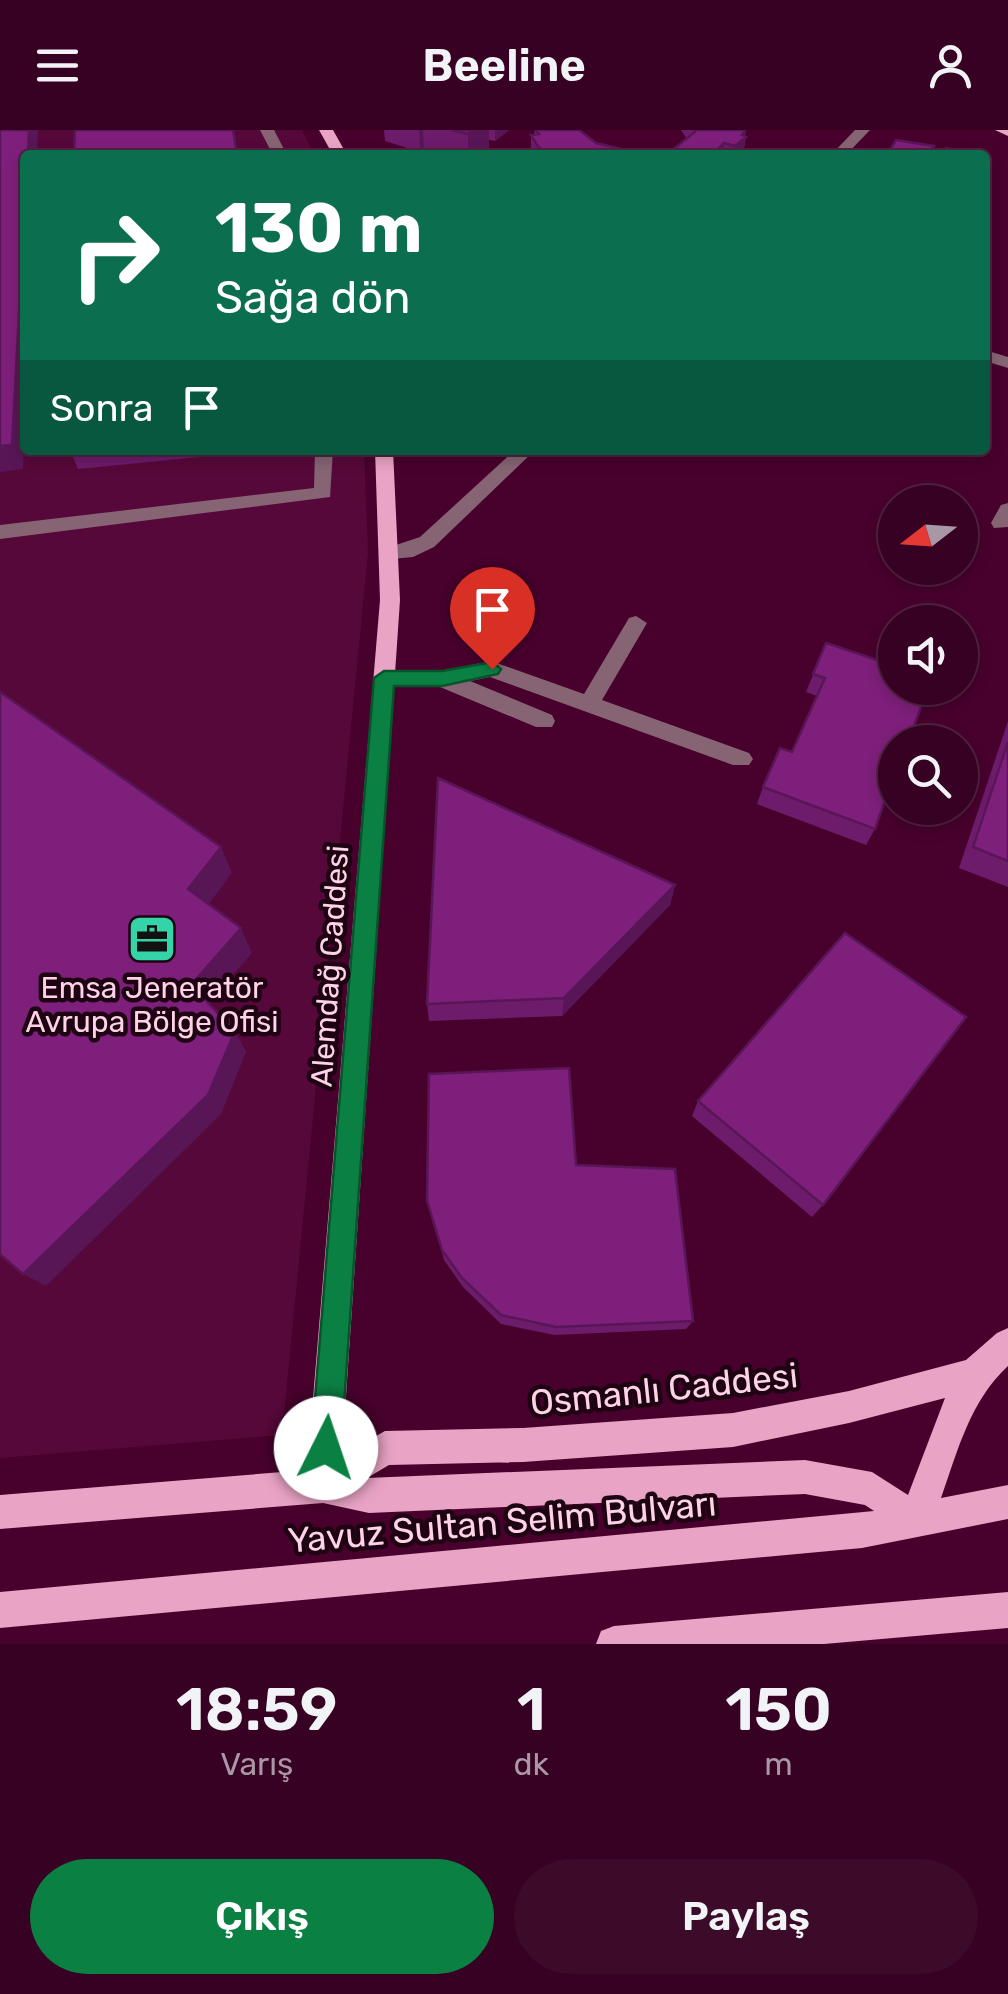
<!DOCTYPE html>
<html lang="tr">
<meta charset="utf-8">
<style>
:root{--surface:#360122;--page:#3d0b2a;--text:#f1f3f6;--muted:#aa97a5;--line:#502340;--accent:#0b8043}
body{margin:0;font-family:Rubik,sans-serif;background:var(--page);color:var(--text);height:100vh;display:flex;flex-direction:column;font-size:38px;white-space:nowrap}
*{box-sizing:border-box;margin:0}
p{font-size:32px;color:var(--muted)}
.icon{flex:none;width:55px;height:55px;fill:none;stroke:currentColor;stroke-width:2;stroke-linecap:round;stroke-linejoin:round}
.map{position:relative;height:1514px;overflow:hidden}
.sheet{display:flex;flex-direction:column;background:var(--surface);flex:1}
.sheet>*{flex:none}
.banner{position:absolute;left:20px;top:20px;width:970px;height:305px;border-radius:10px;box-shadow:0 5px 15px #0003,0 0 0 2px var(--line);background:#0b6e4f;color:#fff;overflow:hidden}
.needle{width:65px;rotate:253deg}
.controls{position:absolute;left:878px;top:355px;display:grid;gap:20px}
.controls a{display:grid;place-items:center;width:100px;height:100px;border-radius:50%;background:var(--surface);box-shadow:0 5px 15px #0003,0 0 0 2px var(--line);font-size:50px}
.pin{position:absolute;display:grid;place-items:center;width:85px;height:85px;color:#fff;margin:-102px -42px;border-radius:50% 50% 50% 0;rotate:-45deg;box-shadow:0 0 10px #0007}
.pin .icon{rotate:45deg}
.me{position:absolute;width:110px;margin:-55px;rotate:4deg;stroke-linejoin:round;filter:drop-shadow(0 0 8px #0008)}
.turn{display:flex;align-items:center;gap:35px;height:210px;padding:0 30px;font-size:45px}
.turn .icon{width:130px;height:130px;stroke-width:2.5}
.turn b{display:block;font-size:70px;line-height:85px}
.then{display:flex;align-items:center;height:95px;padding:0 30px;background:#0003;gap:20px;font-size:38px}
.eta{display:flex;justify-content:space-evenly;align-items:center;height:170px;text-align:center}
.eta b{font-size:60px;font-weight:600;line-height:70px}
.cta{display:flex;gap:20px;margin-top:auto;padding:20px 30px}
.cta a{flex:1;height:115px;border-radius:60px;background:var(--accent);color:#fff;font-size:40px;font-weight:600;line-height:115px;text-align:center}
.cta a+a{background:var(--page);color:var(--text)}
header{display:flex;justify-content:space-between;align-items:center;height:130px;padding:0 30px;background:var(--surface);font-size:45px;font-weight:600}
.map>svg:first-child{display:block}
</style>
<header><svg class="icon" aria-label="menu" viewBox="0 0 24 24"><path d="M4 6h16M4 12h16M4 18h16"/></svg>Beeline<svg class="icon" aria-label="person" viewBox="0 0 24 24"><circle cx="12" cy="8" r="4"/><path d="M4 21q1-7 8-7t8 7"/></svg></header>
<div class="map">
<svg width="1008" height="1514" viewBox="0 0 1008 1514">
<rect width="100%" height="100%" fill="#48012d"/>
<path fill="#57083a" d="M 0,0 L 302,0 L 314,25 L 25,25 L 25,320 L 364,320 L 368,423 L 282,1305 L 0,1328 Z"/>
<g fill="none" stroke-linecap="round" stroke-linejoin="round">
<path fill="#866474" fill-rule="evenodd" d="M 260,0 L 274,0 L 287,25 L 273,25 Z
M 855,0 L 870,0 L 846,25 L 831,25 Z
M 985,220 L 1008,227 L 1008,238 L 985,231 Z
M 315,320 L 333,320 L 330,367 L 0,409 L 0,395 L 314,358 Z
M 515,320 L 535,320 L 434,417 L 413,427 L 381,430 L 381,420 L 420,407 Z
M 1008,373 L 1008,397 L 994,398 L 991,393 L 1001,375 Z
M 636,486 L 647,493 L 602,570 L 749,623 L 753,629 L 749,635 L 733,635 L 490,547 L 470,551 L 552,585 L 555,591 L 552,597 L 536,597 L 440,557 L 384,556 L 373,548 L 384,540 L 442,541 L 491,531 L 584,564 L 629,488 Z"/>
<path fill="#e9a3c4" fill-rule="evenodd" d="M 319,0 L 333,0 L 347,25 L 333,25 Z
M 995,0 L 1008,0 L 1008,6 Z
M 375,320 L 393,320 L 400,470 L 342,1325 L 385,1301 L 523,1298 L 733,1283 L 849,1261 L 966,1230 L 997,1203 L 1008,1198 L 1008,1236 C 970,1271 958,1320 941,1368 L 1008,1355 L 1008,1389 L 862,1418 L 0,1498 L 0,1462 L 874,1381 L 865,1375 L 805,1364 L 369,1383 L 323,1373 L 0,1399 L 0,1365 L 307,1340 L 380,470 ZM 945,1268 L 908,1365 L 872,1342 L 805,1330 L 367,1348 L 389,1335 L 523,1332 L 733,1317 L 849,1293 Z
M 1008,1462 L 1008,1498 L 824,1514 L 596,1514 L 601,1501 L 614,1496 Z"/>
</g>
<path fill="#6d1b6b" d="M 384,0 L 509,0 L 495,11 L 489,10 L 489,18 L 480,25 L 433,25 L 431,24 L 431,21 L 424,19 L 420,22 L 385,11 Z
M 535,0 L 579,0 L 596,13 L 646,25 L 531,25 L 531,5 L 534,5 Z
M 681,0 L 745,0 L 745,6 L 746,7 L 743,25 L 666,25 L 687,9 Z
M 890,20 L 931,25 L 889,25 Z
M 70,320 L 270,320 L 78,339 Z
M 826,513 L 895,612 L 895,667 L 887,666 L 875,699 L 866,715 L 757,674 L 763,657 L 792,622 L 817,566 L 806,562 Z
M 1008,591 L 1008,757 L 959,738 Z
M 675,755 L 670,775 L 562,886 L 429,891 L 427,874 Z
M 698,971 L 823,1075 L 812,1087 L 692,986 Z
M 576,1035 L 693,1191 L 686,1199 L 554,1205 L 501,1194 L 463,1157 L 444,1130 L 427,1070 Z"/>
<path fill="#591657" d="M 29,0 L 38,0 L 37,25 L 28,25 Z
M 419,0 L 423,0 L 424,19 L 420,22 Z
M 472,0 L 489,0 L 489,18 L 480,25 L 468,25 L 468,4 Z
M 495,0 L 509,0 L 495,11 Z
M 746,1 L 743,25 L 733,25 L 735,16 Z
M 724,13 L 723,25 L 712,25 Z
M 25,72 L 25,296 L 23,339 L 0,342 L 0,316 Z
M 221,717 L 232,743 L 201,784 L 188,759 Z
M 675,755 L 670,775 L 562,886 L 564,868 Z
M 241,798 L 252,823 L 204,878 L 191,855 Z
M 235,901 L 246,922 L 221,984 L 46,1156 L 23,1144 Z"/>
<path fill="#7f1f7c" stroke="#591657" stroke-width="2.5" d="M 0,0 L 29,0 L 28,25 L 25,25 L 25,72 L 12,315 L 0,316 Z
M 75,0 L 233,0 L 237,25 L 74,25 Z
M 452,0 L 472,0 L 468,4 Z
M 536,0 L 579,0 L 596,13 L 646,25 L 558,25 L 539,18 L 531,5 L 539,4 Z
M 694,0 L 745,0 L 742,5 L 746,7 L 735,16 L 724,13 L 712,25 L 666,25 L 695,2 Z
M 896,10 L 934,16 L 928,25 L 900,25 L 901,22 L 890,20 Z
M 946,18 L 971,25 L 942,25 Z
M 826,513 L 895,536 L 895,558 L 928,558 L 914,596 L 923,600 L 919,612 L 895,612 L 895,649 L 893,648 L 875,699 L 763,657 L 780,618 L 792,622 L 825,548 L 813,544 Z
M 0,562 L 221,717 L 188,759 L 241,798 L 191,855 L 235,901 L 208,965 L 23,1144 L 0,1124 Z
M 1008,612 L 1008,731 L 973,717 Z
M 438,648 L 675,755 L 564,868 L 427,874 Z
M 845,803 L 966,887 L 823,1075 L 698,971 Z
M 569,938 L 576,1035 L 675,1039 L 693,1191 L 556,1197 L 501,1185 L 462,1148 L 442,1120 L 427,1070 L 429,944 Z"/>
<path fill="#0b8043" stroke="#07532c" stroke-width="2.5" d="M 492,532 L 501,539 L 498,544 L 442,556 L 394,556 L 341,1318 L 337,1329 L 326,1333 L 315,1329 L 311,1318 L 374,548 L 384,541 L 442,541 Z"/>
<defs>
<g id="office-square" transform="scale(2.5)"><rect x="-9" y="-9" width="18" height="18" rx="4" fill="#34d4a8" stroke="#1e0312"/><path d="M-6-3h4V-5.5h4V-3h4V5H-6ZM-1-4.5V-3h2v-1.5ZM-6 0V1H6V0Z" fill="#111"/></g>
</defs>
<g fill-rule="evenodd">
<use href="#office-square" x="152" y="809"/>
</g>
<g text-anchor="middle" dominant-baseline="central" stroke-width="9" stroke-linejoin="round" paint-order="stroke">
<g font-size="30" fill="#fed3e7" stroke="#1e0312">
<text transform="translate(330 836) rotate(-86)">Alemdağ Caddesi</text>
</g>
<g font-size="30" fill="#fed3e7" stroke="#1e0312">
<text x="152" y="858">Emsa Jeneratör<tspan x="152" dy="34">Avrupa Bölge Ofisi</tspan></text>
</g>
<g font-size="35" fill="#fed3e7" stroke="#1e0312">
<text transform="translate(664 1259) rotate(-6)">Osmanlı Caddesi</text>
<text transform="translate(502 1392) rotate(-5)">Yavuz Sultan Selim Bulvarı</text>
</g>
</g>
</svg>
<div class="controls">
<a><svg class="needle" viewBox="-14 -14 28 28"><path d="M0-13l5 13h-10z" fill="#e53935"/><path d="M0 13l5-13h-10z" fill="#aa97a5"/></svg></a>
<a><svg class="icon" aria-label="sound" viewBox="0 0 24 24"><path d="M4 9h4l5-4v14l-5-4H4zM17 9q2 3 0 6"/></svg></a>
<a><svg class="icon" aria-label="search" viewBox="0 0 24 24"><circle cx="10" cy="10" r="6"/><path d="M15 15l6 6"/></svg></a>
</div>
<div class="pin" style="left:492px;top:539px;background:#d93025"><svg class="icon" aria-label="arrive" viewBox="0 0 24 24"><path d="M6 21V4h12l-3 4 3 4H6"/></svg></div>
<svg class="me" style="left:326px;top:1318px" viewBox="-20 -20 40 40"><circle r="19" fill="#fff"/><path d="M0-13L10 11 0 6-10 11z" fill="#0b8043"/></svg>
<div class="banner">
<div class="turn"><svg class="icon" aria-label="right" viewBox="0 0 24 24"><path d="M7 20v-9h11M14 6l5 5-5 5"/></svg><div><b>130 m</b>Sağa dön</div></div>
<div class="then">Sonra<svg class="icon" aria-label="arrive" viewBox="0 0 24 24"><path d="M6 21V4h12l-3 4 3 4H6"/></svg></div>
</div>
</div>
<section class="sheet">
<div class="eta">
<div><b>18:59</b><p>Varış</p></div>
<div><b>1</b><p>dk</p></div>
<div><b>150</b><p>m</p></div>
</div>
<div class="cta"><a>Çıkış</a><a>Paylaş</a></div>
</section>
